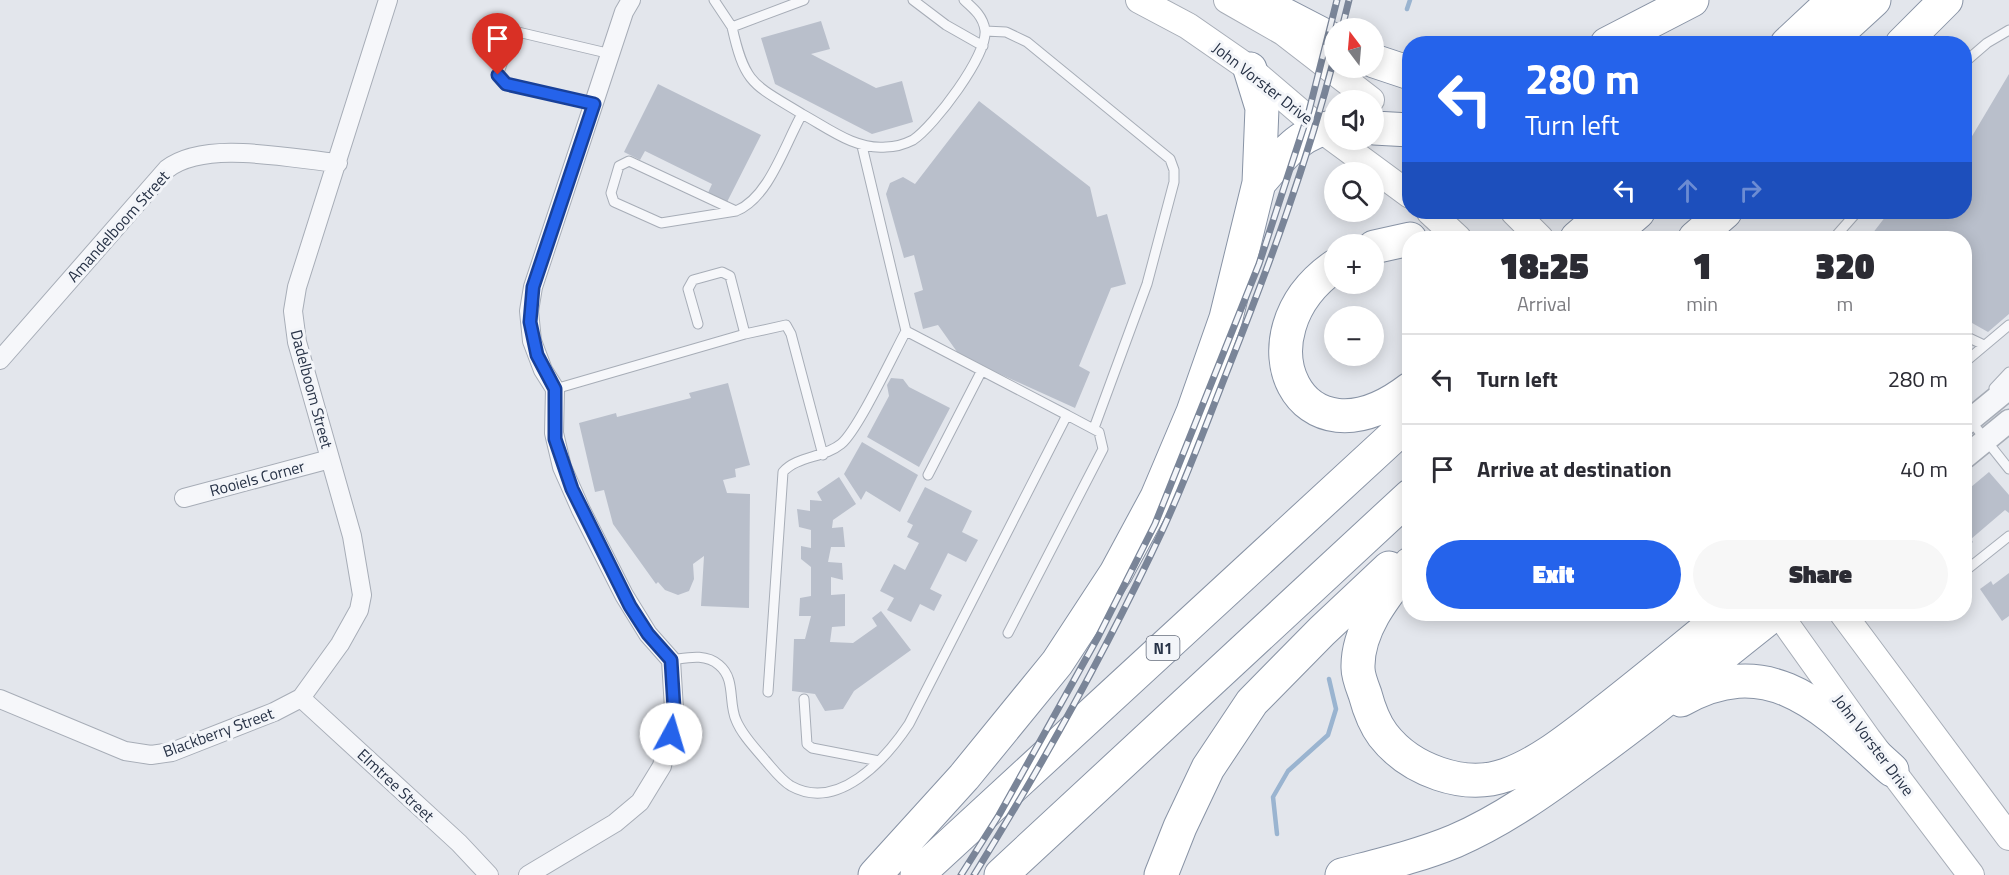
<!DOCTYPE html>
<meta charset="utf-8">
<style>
:root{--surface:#fff;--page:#f7f7f7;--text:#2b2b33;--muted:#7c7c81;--line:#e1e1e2;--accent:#2563eb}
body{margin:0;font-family:"Titillium Web",sans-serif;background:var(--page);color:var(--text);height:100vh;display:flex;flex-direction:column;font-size:22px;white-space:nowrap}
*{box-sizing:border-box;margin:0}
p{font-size:20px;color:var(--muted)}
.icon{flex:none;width:33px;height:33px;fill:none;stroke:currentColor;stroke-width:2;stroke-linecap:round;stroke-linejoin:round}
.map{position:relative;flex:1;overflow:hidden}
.side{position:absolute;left:1402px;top:231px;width:570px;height:390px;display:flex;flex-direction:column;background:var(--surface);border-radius:24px;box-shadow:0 3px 15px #0003}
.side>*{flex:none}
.guide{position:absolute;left:1402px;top:36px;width:570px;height:183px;border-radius:24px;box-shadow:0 3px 15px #0003;background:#2563eb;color:#fff;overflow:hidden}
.needle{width:39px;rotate:344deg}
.tools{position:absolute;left:1324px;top:18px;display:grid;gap:12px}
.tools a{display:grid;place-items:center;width:60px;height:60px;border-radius:50%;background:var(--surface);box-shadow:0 3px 15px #0003;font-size:30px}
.pin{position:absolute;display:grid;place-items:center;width:51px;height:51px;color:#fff;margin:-62px -26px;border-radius:50% 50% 50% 0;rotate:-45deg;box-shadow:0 0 6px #0007}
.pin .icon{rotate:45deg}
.me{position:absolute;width:66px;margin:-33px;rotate:6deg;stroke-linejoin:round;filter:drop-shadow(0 0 4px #0008)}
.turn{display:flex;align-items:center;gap:21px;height:126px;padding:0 24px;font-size:27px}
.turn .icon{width:78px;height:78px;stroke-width:2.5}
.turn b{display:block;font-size:42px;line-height:51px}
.lanes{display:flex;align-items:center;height:57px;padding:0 24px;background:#0003;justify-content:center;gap:30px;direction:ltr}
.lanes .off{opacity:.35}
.eta{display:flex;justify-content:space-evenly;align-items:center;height:102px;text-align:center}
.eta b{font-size:36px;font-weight:800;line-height:42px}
.button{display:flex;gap:12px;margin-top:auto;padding:12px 24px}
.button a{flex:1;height:69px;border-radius:36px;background:var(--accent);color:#fff;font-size:24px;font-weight:800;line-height:69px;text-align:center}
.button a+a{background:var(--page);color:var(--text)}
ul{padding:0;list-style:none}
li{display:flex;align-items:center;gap:18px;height:90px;padding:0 24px;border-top:2px solid var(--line)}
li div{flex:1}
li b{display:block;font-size:22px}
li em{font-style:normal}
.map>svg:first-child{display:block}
</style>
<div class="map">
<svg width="2009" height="875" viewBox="0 0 2009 875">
<rect width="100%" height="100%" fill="#e3e6ec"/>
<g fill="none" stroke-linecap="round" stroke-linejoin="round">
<path stroke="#9ab4d0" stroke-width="4.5" d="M 1407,9 L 1410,0
M 1277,834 L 1273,797 L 1288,771 L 1328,735 L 1336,709 L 1329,679"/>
</g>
<path fill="#b9bfcb" d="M 821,21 L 830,49 L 811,54 L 876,88 L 902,81 L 913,122 L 872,134 L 775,84 L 761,38 Z
M 2009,74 L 2009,314 L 1988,332 L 1965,319 L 1965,238 L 1869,238 L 1889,212 L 1965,212 L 1965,148 Z
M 658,84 L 761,135 L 726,204 L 707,195 L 712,184 L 645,151 L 640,160 L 624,152 Z
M 979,101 L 1090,187 L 1097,217 L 1107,214 L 1126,284 L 1111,288 L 1079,366 L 1090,372 L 1075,408 L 960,356 L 938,325 L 923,329 L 914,293 L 923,290 L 914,255 L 904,258 L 886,194 L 890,183 L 903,177 L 915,184 Z
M 891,378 L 903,379 L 909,387 L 950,408 L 919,467 L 867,437 L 889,396 L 887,385 Z
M 728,383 L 750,465 L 735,469 L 736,477 L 723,480 L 727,493 L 750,494 L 749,608 L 701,606 L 704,556 L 693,564 L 694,579 L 689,591 L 678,595 L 665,590 L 658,582 L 656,584 L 613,524 L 604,490 L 595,492 L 579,423 L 616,413 L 617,417 L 691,398 L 689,393 Z
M 862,442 L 918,475 L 900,512 L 866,491 L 861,500 L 844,474 Z
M 1989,472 L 2009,495 L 2009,513 L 2005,510 L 1971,539 L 1973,542 L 1965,549 L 1965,492 Z
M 839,477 L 856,504 L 833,520 L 832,528 L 843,527 L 845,547 L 831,547 L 828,562 L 842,563 L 843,580 L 831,577 L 831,595 L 845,594 L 845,626 L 832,627 L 830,642 L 853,643 L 877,626 L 872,618 L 881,611 L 911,650 L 854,691 L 843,709 L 825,711 L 815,694 L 792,691 L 794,639 L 805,639 L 811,616 L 799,616 L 800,598 L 811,596 L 811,567 L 801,559 L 801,546 L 811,548 L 811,530 L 799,527 L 797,509 L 810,511 L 810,500 L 822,501 L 817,492 Z
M 925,487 L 972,511 L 962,532 L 978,540 L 966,562 L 948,553 L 930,589 L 942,595 L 934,611 L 920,604 L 911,622 L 887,610 L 894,598 L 880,591 L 894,564 L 905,570 L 919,543 L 907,537 L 913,525 L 907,522 Z
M 2009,573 L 2009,616 L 2002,621 L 1980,589 L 1991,581 L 1993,585 Z"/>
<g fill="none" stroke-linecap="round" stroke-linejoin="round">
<g stroke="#a7adb7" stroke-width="11">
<path id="service" d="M 714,0 L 732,27 L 804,0
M 913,0 L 946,25 L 983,46
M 732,27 C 745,85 753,84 802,114 C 785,144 769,198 736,211 L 661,223 L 614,202 L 611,193 L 619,166 L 629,161 L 736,211
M 985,31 L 1006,32 L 1027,42 L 1170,159 L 1174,170 L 1174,182 L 1147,284 L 1094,428
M 1965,62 L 1987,43 L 2009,30
M 594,104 L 506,84 L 498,75 L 512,37 L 518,32 L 611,54
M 802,114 C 828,128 855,150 886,147 C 895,147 905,144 913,140 C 934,126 988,55 985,30 C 983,16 973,8 964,0
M 1834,238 L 1857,212
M 698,324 L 688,289 L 693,280 L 722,272 L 730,276 L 745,334
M 1965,336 L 1984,345
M 1965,362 L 2009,325
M 1994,388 L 2009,372
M 555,389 L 745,334 L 786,325 L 791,334 L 823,455
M 1970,420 L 2009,469
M 928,475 L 981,372
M 1965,571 L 2009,536
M 1008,633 L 1103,449 L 1099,432 L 1067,415
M 671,660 C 687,658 705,653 719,665 C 736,679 728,702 736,720 C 742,735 755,748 765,760 C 773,769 781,780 791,786 C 838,812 885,760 909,724 L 1067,415 L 906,331 L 862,146
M 768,692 L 783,472 C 797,456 824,458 841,444 C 858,430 893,355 906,331
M 804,699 L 807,744 L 812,748 L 879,761"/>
</g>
<g stroke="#a7adb7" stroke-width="20">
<path id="minor" d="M 0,360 L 167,169 C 206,139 291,159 338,163
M 184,498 L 330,459
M 301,698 L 459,843 L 489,875
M 0,699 L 125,751 L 151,755 L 172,752 L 274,712 L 301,698 L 340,644 L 359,610 L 362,595 L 352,536 L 297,342 L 293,311 L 297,287 L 388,0
M 528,875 L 615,823 L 640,802 L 662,766 L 674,709 L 671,660 L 648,634 L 624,595 L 581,510 L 562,467 L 554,433 L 555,389 L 543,370 L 532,341 L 529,311 L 533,287 L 624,12 L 631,0"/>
</g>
<g stroke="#a7adb7" stroke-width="25">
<path id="tertiary" d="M 1965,424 L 2009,388
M 1965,457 L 2009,421"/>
</g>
<g stroke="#a7adb7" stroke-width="28">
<path id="secondary" d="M 1139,0 L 1188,26 L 1250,69 L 1319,128 L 1410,195
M 1227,0 L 1283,32 L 1371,100
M 1430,212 L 1458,238
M 1514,212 L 1540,238
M 1779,614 L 1868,739 L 1971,875
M 1843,614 L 2009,837"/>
</g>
<g stroke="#8893a5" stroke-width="35">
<path id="motorway" d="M 1256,0 L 1335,41
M 1607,44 L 1692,0
M 1787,44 L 1834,0
M 1826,44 L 1874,0
M 1902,44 L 1946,0
M 1374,61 L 1410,73
M 1374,128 L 1410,130
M 1259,183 C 1281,158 1300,130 1335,127
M 1577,238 L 1607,212
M 1608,238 L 1638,212
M 1695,238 L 1725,212
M 1374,247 L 1410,239
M 1335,266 C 1236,335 1299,474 1410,389
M 1410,564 C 1387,593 1357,628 1358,668 C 1358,676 1362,686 1365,694 C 1369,709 1374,723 1383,735 C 1410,770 1464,790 1506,775 C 1537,764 1565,742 1591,722 C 1637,687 1681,650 1725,614
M 1681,700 C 1772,648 1828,713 1892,770
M 875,875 L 964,777 L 1057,663 L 1116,573 L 1157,497 L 1193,412 L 1226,318 L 1259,183 L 1262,108 L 1250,69
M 917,875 L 1410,421
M 1001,875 L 1410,496
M 1161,875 L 1180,827 L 1208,768 L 1252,702 L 1322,631 L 1389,568
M 1342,875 C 1380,865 1419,856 1455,841 C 1503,820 1545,790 1587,759 C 1651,713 1712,663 1774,614"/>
</g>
<use href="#service" stroke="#f6f7fa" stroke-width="9"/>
<use href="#minor" stroke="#f6f7fa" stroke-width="18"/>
<use href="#tertiary" stroke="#f6f7fa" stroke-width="22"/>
<use href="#secondary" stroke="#fff" stroke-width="26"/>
<use href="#motorway" stroke="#fff" stroke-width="33"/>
<g stroke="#7a8598" stroke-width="7">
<path id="rail" d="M 1342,28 L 1349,0
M 961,875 L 999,815 L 1098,637 L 1155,524 L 1259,264 L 1309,111 L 1337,0
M 974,875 C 1043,764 1108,647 1163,529 C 1187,477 1207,422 1228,369 C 1269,266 1307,163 1335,55"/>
</g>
<use href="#rail" stroke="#f3f5f9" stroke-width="4.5" stroke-dasharray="14" stroke-linecap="butt"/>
</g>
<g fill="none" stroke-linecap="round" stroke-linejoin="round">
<g stroke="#184099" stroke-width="15">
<path id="route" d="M 498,75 L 506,84 L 594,104 L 533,287 L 530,322 L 537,355 L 555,389 L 555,439 L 572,489 L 630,606 L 648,634 L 671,660 L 674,708 L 671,734"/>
</g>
<use href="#route" stroke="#2563eb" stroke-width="10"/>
</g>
<g text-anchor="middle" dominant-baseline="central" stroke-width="6" stroke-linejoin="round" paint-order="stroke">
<rect fill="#f3f5f9" stroke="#656d7c" stroke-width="1.5" x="1146.5" y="636" width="33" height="24" rx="4.5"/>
<g font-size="15" font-weight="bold" fill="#283347">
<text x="1163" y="648">N1</text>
</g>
<g font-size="16" fill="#283347" stroke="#f3f5f9">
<text transform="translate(1263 83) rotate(38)">John Vorster Drive</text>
<text transform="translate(118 226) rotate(-48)">Amandelboom Street</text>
<text transform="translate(312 389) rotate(75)">Dadelboom Street</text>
<text transform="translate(257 478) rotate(-15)">Rooiels Corner</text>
<text transform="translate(218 732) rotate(-20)">Blackberry Street</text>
<text transform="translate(1874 745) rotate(53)">John Vorster Drive</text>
<text transform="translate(396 785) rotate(43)">Elmtree Street</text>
</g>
</g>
</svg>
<div class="tools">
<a><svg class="needle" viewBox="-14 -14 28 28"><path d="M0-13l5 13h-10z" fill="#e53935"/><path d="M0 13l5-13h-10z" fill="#7c7c81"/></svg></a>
<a><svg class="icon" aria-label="sound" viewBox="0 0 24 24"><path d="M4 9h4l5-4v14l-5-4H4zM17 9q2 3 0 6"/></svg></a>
<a><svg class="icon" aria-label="search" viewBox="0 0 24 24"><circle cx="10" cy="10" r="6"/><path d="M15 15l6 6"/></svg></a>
<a>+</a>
<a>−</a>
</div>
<div class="pin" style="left:498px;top:75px;background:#d93025"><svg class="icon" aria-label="arrive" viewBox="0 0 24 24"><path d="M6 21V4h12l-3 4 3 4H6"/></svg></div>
<svg class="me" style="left:671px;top:734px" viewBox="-20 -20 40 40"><circle r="19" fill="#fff"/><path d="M0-13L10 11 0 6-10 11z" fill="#2563eb"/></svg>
<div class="guide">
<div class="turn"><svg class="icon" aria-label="left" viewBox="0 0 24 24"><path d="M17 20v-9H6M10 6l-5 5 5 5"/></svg><div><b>280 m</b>Turn left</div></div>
<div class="lanes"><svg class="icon" aria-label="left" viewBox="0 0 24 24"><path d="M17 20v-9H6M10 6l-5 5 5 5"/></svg><svg class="icon off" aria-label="ahead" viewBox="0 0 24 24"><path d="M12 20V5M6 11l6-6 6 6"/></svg><svg class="icon off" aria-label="right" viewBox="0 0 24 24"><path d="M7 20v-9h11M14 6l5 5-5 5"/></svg></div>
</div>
<section class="side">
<div class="eta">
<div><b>18:25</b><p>Arrival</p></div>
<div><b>1</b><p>min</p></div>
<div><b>320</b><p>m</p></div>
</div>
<ul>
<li><svg class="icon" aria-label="left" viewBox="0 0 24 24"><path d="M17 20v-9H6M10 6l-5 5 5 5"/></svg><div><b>Turn left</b></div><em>280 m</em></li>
<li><svg class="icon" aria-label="arrive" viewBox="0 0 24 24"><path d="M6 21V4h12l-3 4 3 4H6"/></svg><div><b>Arrive at destination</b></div><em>40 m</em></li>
</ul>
<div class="button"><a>Exit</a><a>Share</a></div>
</section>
</div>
